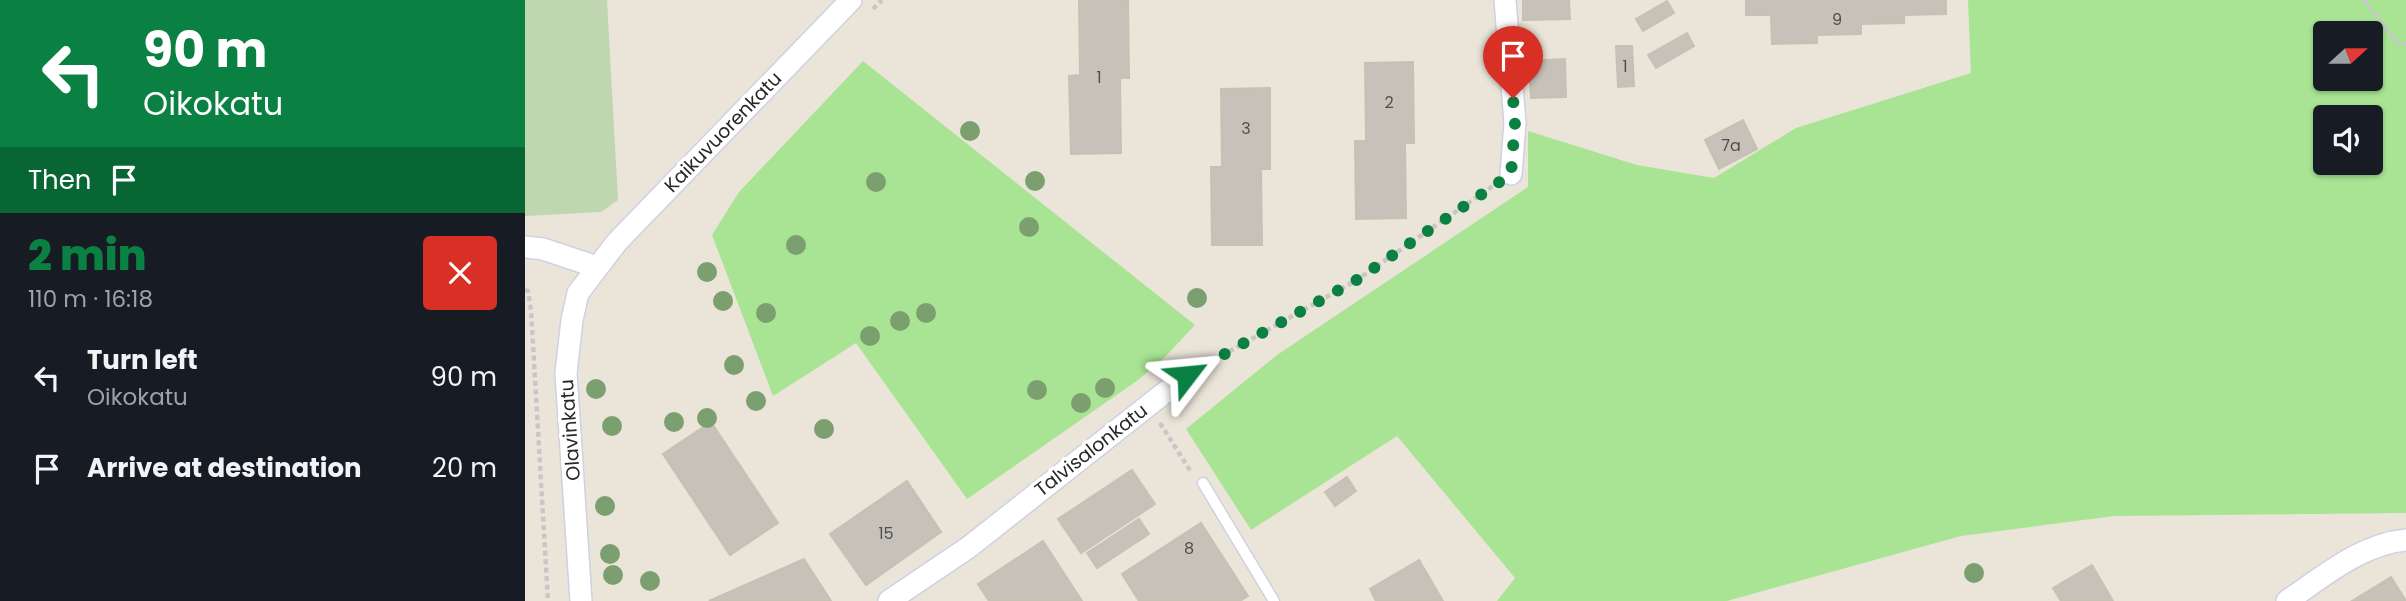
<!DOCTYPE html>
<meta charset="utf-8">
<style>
:root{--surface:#171b24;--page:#242831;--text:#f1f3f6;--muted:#9ea1a6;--accent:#0b8043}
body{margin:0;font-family:Poppins,sans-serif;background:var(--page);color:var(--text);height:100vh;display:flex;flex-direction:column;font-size:26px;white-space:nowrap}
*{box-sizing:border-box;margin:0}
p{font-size:23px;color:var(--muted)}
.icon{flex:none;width:38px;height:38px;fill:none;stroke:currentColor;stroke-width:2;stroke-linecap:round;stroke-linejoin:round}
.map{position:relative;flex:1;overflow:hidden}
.side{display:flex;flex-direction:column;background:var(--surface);width:525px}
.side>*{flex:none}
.hud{background:#0b8043;color:#fff;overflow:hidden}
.needle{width:46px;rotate:69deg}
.controls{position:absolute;left:1788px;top:21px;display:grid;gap:14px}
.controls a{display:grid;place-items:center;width:70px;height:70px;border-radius:7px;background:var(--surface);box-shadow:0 2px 5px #0004;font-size:35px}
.pin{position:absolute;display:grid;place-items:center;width:60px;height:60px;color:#fff;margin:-72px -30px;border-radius:50% 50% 50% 0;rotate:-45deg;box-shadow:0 0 7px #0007}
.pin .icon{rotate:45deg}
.me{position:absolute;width:77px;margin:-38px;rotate:61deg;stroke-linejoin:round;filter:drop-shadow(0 0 5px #0008)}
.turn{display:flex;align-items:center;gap:24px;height:147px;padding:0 28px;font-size:32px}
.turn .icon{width:91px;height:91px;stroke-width:2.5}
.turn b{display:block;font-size:49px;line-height:60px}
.then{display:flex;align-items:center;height:66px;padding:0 28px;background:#0003;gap:14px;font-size:26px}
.round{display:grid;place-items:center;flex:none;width:74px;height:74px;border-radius:7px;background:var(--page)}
.overview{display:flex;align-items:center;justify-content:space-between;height:119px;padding:0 28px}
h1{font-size:42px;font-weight:800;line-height:52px;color:var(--accent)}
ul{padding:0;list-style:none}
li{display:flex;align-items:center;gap:21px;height:91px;padding:0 28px}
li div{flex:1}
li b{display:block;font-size:26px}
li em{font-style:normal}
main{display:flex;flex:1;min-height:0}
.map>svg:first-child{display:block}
</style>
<main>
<section class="side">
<div class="hud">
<div class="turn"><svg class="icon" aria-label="left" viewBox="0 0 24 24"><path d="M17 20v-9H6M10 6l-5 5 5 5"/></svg><div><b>90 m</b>Oikokatu</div></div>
<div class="then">Then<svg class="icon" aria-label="arrive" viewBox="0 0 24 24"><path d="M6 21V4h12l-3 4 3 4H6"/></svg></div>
</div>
<div class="overview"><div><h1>2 min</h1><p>110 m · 16:18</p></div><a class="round" style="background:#d93025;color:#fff"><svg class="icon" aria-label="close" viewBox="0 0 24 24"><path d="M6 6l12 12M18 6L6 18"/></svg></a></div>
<ul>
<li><svg class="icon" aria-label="left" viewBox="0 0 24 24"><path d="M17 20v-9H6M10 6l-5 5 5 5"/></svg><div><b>Turn left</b><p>Oikokatu</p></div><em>90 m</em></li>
<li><svg class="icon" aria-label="arrive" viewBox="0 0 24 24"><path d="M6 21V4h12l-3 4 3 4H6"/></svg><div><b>Arrive at destination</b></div><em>20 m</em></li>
</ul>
</section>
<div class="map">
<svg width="1881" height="601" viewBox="0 0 1881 601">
<rect width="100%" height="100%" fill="#ebe5d9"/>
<path fill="#a8e494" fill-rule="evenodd" d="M 1443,0 L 1881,0 L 1881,513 L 1589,516 L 1436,536 L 1202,601 L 972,601 L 990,578 L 872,436 L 726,530 L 661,429 L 752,355 L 1003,187 L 1003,131 L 1112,165 L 1189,178 L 1271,128 L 1446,73 ZM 1846,33 L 1846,79 L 1801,79 L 1801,33 ZM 1846,117 L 1846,163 L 1801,163 L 1801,117 Z
M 338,61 L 670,325 L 641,356 L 613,380 L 442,499 L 331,343 L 248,396 L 187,235 L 214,192 Z"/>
<path fill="#bfd6b0" d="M 0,0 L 82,0 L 93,200 L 76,212 L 0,216 Z"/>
<path fill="#c6c2b9" stroke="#c6c1b3" stroke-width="2" d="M 554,0 L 603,0 L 604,78 L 595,78 L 596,153 L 546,154 L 544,76 L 555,75 Z
M 998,0 L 1044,0 L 1045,19 L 998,20 Z
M 1221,0 L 1421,0 L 1421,14 L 1379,15 L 1379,23 L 1336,24 L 1336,34 L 1292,35 L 1292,43 L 1247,44 L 1246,15 L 1221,15 Z
M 1142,1 L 1149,13 L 1118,31 L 1111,19 Z
M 1162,33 L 1169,46 L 1131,68 L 1123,55 Z
M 1091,46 L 1107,46 L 1109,86 L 1093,87 Z
M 1040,59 L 1041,97 L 1006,98 L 1004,61 Z
M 888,62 L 889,143 L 880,143 L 881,218 L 831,219 L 830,141 L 841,141 L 840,63 Z
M 745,88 L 745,169 L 736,169 L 737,245 L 687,245 L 686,167 L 697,167 L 696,89 Z
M 1218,120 L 1232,149 L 1194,169 L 1180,140 Z
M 186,422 L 253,523 L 205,555 L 138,454 Z
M 607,470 L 630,504 L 556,553 L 533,519 Z
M 822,477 L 831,491 L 810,506 L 800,492 Z
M 382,481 L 416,532 L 341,585 L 305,534 Z
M 614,519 L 624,534 L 572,568 L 562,553 Z
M 676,523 L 723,596 L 715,601 L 614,601 L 597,574 Z
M 518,541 L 557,601 L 464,601 L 453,584 Z
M 279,559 L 306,601 L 184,601 Z
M 894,560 L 918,601 L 851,601 L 845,589 Z
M 1567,565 L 1588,601 L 1536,601 L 1528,588 Z
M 1866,577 L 1881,601 L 1827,601 Z"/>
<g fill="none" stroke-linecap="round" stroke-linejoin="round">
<g stroke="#cfd1e2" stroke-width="13">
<path id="service" d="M 678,483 L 749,601"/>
</g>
<g stroke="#cfd1e2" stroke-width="24">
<path id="minor" d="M 980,0 L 990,123 L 986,174
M 0,247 L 18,249 L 72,267
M 56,601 L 41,373 L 47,320 L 53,293 L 92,242 L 326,0
M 364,601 L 444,547 L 662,375
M 1762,601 C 1798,577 1836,544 1881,540"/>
</g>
<path stroke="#c7c7c7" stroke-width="4.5" stroke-dasharray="5 3.5" stroke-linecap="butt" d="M 1839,0 L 1873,43 L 1881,44
M 348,9 L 357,0
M 0,290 L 3,291 L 6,310 L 23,601
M 682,364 L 830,281 L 968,186
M 635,423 L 666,472"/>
<use href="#service" stroke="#fff" stroke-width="10"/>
<use href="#minor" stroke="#fff" stroke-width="21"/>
</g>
<g fill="#7c9f6f">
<circle cx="445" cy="131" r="10"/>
<circle cx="510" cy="181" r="10"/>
<circle cx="351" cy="182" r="10"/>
<circle cx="504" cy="227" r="10"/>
<circle cx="271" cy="245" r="10"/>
<circle cx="182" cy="272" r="10"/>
<circle cx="672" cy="298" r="10"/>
<circle cx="198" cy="301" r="10"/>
<circle cx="241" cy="313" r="10"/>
<circle cx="401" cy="313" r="10"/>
<circle cx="375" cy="321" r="10"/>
<circle cx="345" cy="336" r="10"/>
<circle cx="209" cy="365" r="10"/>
<circle cx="580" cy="388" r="10"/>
<circle cx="71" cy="389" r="10"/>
<circle cx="512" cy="390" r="10"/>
<circle cx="231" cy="401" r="10"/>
<circle cx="556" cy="403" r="10"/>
<circle cx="182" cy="418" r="10"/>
<circle cx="149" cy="422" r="10"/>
<circle cx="87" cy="426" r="10"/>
<circle cx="299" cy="429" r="10"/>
<circle cx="80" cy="506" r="10"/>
<circle cx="85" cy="554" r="10"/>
<circle cx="1449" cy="573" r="10"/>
<circle cx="88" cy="575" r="10"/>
<circle cx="125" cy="581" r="10"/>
</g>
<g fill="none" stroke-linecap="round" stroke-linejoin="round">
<path stroke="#0b8043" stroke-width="12" stroke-dasharray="0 21.6" d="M 662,375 L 830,281 L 986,174 L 990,123 L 988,98"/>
</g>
<g text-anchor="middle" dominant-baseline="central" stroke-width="7" stroke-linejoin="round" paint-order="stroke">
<g font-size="16" fill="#504e4c">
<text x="1312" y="19">9</text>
<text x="1100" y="66">1</text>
<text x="574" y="77">1</text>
<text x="864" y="102">2</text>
<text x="721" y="128">3</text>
<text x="1206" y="145">7a</text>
<text x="361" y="533">15</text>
<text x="664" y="548">8</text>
</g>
<g font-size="19" fill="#282828" stroke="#fff">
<text transform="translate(198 132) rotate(-46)">Kaikuvuorenkatu</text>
<text transform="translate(45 430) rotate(-94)">Olavinkatu</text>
<text transform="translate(566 450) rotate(-38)">Talvisalonkatu</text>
</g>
</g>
</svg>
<div class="controls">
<a><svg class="needle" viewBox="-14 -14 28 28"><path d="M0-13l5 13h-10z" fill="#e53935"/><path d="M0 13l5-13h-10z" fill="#9ea1a6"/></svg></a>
<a><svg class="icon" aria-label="sound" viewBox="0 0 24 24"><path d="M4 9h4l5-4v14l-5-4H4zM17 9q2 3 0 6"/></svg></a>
</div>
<div class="pin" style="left:988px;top:98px;background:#d93025"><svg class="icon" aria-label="arrive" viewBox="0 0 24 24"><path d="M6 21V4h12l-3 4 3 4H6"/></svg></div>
<svg class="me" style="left:662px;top:375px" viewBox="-20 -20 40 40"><path d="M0-17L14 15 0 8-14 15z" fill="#0b8043" stroke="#fff" stroke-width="4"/></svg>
</div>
</main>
